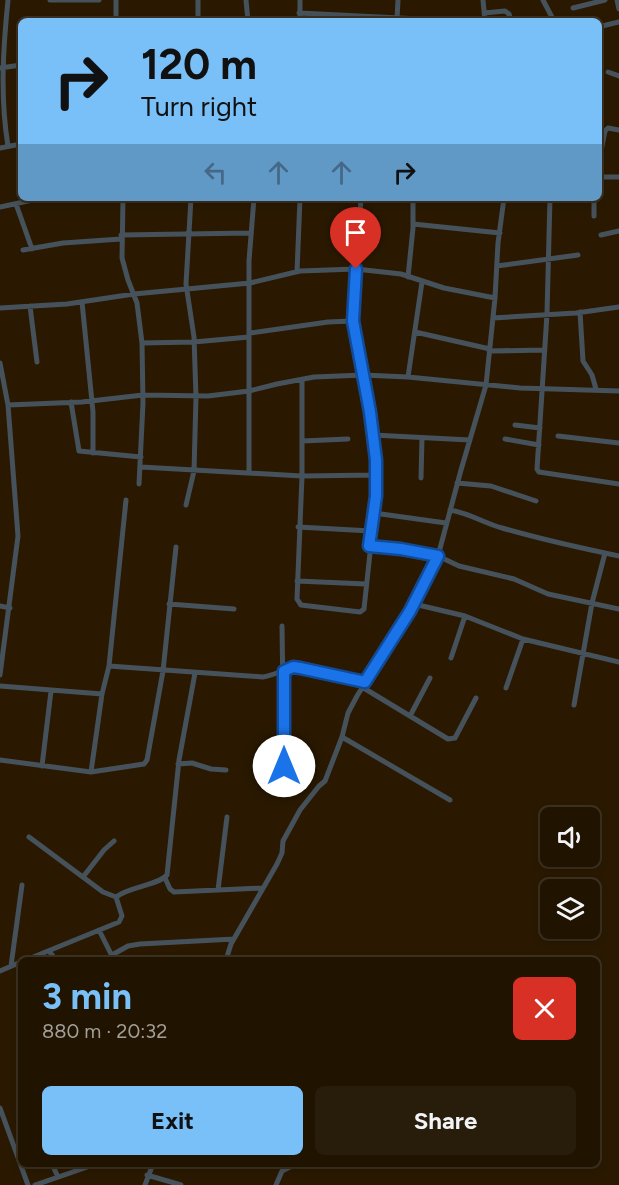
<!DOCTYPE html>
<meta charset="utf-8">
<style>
:root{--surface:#201300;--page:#281c0a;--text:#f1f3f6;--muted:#a29e99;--line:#3d3222;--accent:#79bff8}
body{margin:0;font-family:Figtree,sans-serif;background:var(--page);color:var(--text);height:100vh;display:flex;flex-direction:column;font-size:22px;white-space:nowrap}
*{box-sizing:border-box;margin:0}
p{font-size:20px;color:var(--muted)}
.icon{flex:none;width:33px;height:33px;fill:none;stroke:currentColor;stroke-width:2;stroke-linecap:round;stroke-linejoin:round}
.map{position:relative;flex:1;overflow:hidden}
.panel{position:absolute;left:18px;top:957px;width:582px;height:210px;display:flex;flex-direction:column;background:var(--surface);border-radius:9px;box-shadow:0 3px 9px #0003,0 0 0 2px var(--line)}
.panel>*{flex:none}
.hud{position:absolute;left:18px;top:18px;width:584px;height:183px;border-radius:9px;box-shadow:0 3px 9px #0003,0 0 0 2px var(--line);background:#79bff8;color:#111;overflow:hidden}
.controls{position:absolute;left:540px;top:807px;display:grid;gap:12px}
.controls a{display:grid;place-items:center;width:60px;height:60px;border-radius:9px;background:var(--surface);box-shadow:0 3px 9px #0003,0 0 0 2px var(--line);font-size:30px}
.pin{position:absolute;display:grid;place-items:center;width:51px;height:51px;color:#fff;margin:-62px -26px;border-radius:50% 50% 50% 0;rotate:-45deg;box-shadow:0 0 6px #0007}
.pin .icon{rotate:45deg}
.me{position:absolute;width:66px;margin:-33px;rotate:0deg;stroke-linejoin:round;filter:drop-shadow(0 0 4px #0008)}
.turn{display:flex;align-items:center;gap:21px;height:126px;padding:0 24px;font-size:27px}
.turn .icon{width:78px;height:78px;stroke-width:2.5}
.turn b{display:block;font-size:42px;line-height:51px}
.lanes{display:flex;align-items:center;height:57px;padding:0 24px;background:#0003;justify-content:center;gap:30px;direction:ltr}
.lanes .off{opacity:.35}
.round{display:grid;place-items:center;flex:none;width:63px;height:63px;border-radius:9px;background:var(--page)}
.overview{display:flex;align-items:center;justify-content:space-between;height:102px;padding:0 24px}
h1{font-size:36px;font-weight:700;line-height:45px;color:var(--accent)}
.action{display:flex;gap:12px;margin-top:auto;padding:12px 24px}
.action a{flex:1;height:69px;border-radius:9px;background:var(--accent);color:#111;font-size:24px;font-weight:700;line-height:69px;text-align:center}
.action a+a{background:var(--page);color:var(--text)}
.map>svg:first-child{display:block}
</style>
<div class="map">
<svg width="619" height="1185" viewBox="0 0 619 1185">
<rect width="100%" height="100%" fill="#2a1900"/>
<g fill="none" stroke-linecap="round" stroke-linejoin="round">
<path stroke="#46525b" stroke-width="5" d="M 50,0 L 99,0
M 116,0 L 116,21
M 198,0 L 198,21
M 246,0 L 248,21
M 300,0 L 300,21
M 483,0 L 485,21
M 543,0 L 554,21
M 617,0 L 619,9
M 573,8 L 605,0
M 299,13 L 460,21
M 484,13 L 505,11 L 509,14 L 511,21
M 397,19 L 398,0
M 598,27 L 619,22
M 0,68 L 21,65
M 608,72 L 619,76
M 8,146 C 0,97 3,49 8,0
M 0,148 L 21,144
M 599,161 L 605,131 L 608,128 L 619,130
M 598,177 L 619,177
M 123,198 L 122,258 L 128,280 L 137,303 L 142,343 L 143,403 L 139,484
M 550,198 L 547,314 L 537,469 L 539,472 L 619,484
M 594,198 L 594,216
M 16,204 L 32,249
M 0,207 L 42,198
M 413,224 L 500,233
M 121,235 L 250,233
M 601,235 L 619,231
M 23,250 L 63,243 L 121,239
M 497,266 L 578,255
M 297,272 L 300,198
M 408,277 L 413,228 L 413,198
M 82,302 L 93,412 L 93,453
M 30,306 L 37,362
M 0,308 L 67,304 L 134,294 L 250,283 L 300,271 L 356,269 L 401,274 L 444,288 L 495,298
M 580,312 L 583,361 L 592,375 L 596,389
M 493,318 L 576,313 L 619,307
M 415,332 L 490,349
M 250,333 L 328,322 L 353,321
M 142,343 L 194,342 L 249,337
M 489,351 L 545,350
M 0,363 L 8,405 L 18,536 L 0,675
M 408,377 L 422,282
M 302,380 L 302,476 L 297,599 L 301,605 L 360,612 L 364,609 L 376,497 L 373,435 L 353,321 L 361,198
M 71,402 L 79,451 L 141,457
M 8,405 L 82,402 L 143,395 L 208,396 L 249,391 L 277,384 L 314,377 L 363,375 L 408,377 L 520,388 L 619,391
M 515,425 L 540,428
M 373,435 L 470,440
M 558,436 L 619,443
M 505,439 L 539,445
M 302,441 L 348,439
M 141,467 L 302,476 L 376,475
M 249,473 L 249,261 L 254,198
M 421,478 L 422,438
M 457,483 L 491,486 L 536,501
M 186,505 L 194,471 L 196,397 L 194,337 L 186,284 L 191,198
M 450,510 C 469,513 484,523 502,528 C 540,539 580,548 619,556
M 374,513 L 446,523
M 298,527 L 371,531
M 369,545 L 401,549 L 438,556 L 459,566 L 514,579 L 548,594 L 619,609
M 297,581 L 366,584
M 169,604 L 234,609
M 414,604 L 465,616 L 523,639 L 619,662
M 0,606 L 10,608
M 282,626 L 284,766
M 451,658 L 465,616
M 109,666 L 263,677 C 276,675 287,667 301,667 L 365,682
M 0,686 L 102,694 L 109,666 L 126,500
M 362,687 L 448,739 L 455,738 L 476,698
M 506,688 L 523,639
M 574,705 L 592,603 L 605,553
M 410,716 L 430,678
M 342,737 L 450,800
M 0,760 L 91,772 L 102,694
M 178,764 L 192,763 L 211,769 L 226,770
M 42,766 L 51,691
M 91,772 L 144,764 L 147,760 L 163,671 L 176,547
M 83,877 L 104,850 L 114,841
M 165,878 L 170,889 L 174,892 L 263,888
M 218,890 L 227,817
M 116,897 C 130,886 157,886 167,875 L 179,760 L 195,673
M 99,930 L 114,960
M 49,951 L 56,960
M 112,955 L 128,946 L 140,944 L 234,939
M 26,960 L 119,922 L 122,916 L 116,897 L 103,892 L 29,837
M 226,960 L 231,944 L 277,864 L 282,853 L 283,841 L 300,810 L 319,786 L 325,781 L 342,737 L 348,713 L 357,696 L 410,611 L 438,556 L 461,470 L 486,385 L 495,298 L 498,243 L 504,198
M 11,966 L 22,885
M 0,971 L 21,962
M 0,1108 L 28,1185
M 52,1164 L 58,1177
M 147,1175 L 181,1185
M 35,1185 L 96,1164
M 145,1185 L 153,1164
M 276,1185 L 282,1171 L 296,1164"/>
</g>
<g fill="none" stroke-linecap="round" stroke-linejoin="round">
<g stroke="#114b97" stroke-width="15">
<path id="route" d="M 284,766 L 284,671 L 293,667 L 300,668 L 365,682 L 410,611 L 438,556 L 401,549 L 369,546 L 376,496 L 376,460 L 370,412 L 353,321 L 356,269"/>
</g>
<use href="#route" stroke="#1a73e8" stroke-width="10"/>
</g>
</svg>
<div class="controls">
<a><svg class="icon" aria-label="sound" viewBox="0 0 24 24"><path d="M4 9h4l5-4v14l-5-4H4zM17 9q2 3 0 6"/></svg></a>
<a><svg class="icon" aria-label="layers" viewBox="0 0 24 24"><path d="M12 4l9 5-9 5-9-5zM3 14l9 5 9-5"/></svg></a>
</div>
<div class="pin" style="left:356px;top:269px;background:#d93025"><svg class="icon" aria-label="arrive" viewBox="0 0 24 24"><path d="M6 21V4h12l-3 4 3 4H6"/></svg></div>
<svg class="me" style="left:284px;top:766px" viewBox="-20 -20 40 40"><circle r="19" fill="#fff"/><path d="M0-13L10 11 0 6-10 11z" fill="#1a73e8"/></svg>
<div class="hud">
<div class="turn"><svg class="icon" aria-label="right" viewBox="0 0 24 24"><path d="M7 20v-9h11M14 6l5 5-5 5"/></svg><div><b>120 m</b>Turn right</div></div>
<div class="lanes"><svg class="icon off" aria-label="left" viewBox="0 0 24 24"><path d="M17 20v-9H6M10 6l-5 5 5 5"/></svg><svg class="icon off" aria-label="ahead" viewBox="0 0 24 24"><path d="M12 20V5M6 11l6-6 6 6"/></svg><svg class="icon off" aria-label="ahead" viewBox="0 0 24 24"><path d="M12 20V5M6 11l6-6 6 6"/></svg><svg class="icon" aria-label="right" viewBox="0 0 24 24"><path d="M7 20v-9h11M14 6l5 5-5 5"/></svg></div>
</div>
<section class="panel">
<div class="overview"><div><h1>3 min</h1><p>880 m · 20:32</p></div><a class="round" style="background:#d93025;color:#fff"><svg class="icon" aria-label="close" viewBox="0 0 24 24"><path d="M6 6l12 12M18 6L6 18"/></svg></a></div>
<div class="action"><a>Exit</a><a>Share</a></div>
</section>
</div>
